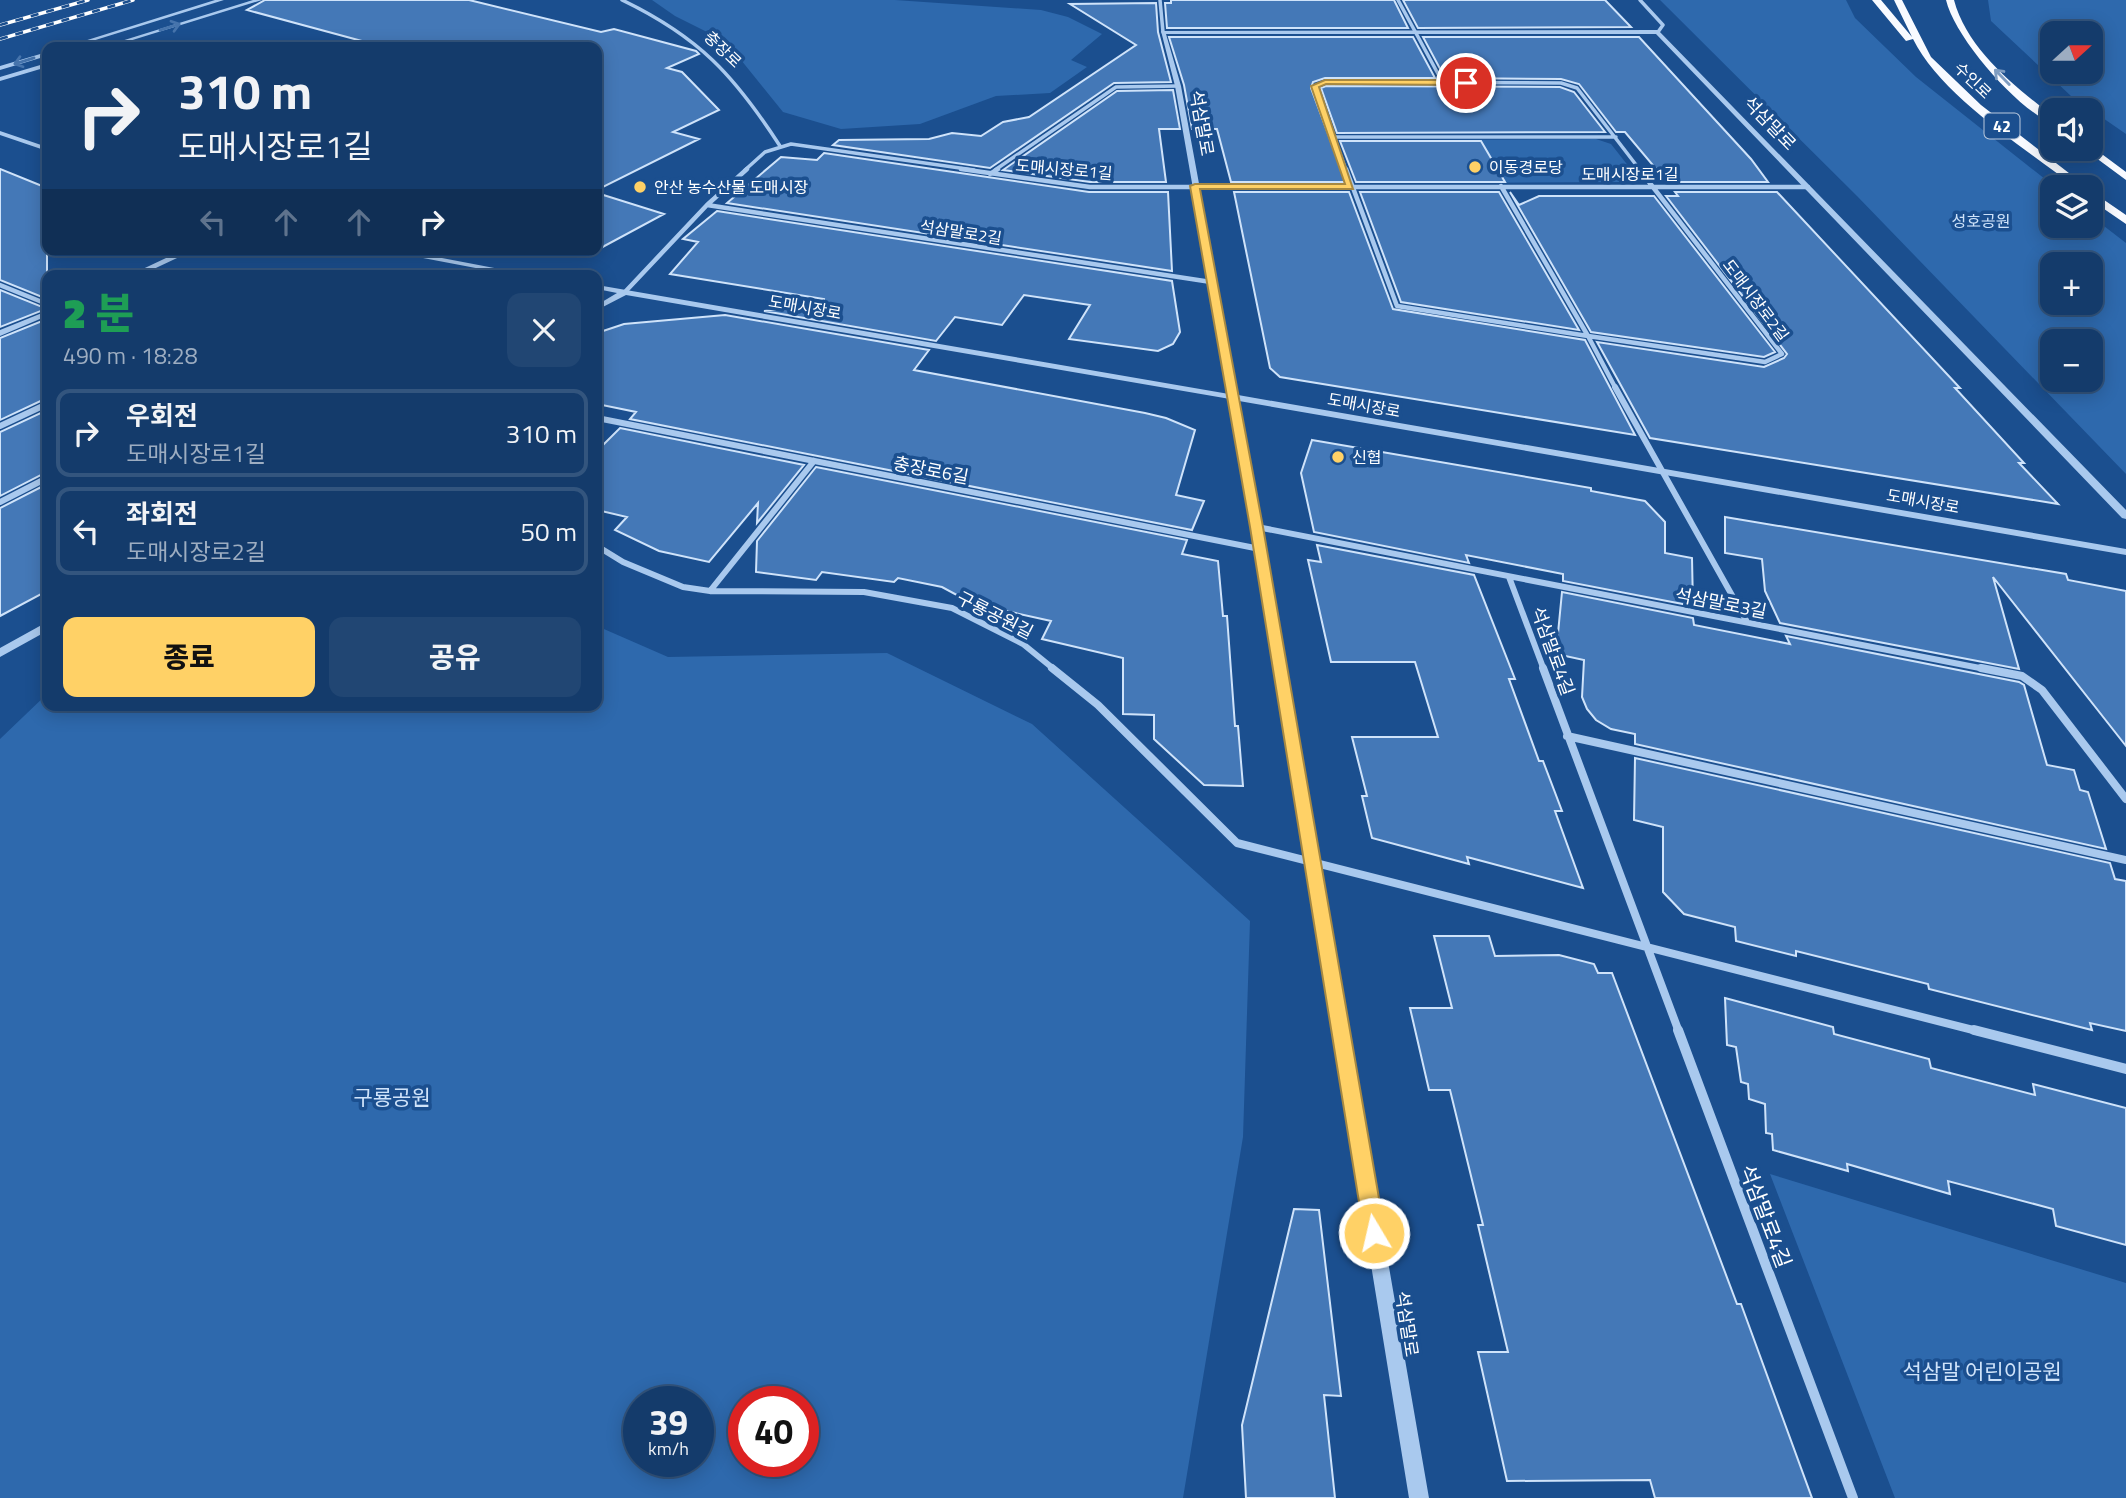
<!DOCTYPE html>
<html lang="ko">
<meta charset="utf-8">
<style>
:root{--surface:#143b6b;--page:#214673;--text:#f1f3f6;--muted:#9dadc1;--line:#33557e;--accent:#ffd166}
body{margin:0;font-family:"Titillium Web","Noto Sans KR",sans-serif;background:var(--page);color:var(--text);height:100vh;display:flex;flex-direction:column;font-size:26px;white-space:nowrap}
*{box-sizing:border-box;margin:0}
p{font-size:23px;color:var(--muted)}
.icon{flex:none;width:38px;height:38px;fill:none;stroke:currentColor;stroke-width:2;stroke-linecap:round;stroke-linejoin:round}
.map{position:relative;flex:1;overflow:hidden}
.drawer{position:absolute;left:42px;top:270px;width:560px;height:441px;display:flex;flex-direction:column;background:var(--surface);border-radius:14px;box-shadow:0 4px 18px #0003,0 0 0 2px var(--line)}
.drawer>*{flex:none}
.banner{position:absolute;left:42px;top:42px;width:560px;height:214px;border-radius:14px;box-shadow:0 4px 18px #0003,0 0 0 2px var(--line);background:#143b6b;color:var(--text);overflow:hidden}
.needle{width:46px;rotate:69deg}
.tools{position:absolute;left:2040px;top:21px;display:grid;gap:14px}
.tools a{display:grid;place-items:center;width:63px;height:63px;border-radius:14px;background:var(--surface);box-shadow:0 4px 18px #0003,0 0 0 2px var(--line);font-size:35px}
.speed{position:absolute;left:623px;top:1386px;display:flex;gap:14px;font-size:35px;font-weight:700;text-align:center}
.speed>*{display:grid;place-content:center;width:91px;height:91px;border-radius:50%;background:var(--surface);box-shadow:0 4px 18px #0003,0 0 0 2px var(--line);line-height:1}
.speed small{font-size:18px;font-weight:400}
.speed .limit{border:10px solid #d22;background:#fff;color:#111}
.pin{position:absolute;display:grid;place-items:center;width:60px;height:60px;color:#fff;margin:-30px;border:4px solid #fff;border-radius:50%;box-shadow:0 2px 7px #0007}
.me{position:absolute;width:77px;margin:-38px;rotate:351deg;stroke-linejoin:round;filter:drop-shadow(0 0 5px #0008)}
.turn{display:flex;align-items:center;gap:24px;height:147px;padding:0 21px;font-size:32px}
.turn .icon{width:91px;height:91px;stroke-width:2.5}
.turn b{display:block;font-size:49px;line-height:60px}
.lanes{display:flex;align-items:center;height:66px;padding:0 21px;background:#0003;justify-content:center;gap:35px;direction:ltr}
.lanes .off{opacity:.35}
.round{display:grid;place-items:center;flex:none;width:74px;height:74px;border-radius:14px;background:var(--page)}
.head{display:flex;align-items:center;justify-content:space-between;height:119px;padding:0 21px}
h1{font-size:42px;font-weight:800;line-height:52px;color:#1e9e55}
.primary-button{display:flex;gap:14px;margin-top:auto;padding:14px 21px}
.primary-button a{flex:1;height:80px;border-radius:14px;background:var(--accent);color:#111;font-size:28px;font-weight:800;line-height:80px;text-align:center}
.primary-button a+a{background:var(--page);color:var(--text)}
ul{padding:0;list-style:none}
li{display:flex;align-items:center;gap:21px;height:88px;margin:0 14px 10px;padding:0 7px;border:4px solid var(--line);border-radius:14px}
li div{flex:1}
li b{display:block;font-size:26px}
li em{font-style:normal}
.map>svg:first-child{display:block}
</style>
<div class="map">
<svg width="2126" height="1498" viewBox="0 0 2126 1498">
<rect width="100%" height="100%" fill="#1b4f8f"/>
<path fill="#2e69ad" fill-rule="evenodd" d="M 652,0 L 895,0 L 1041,10 L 1068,17 L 1102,34 L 1071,60 L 1087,67 L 1050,93 L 996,96 L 920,124 L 841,129 L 783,112 L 741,60 L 711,34 L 675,16 Z
M 1660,0 L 1846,0 L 1855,18 L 1916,77 L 2055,187 L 2053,187 L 2053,226 L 2091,226 L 2091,216 L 2126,243 L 2126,474 L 1857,196 ZM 2091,264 L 2091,303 L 2053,303 L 2053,264 ZM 2091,341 L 2091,380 L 2053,380 L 2053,341 Z
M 1988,0 L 2126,0 L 2126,134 L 2071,96 L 1991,21 ZM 2091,33 L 2091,72 L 2053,72 L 2053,33 Z
M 1596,139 L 1611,144 L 1637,177 L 1629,182 L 1451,183 L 1428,140 Z
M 597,626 L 668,657 L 887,653 L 1032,724 L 1250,921 L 1243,1137 L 1183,1498 L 0,1498 L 0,739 L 47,694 L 47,705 L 597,705 ZM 639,1402 L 698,1402 L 698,1461 L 639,1461 ZM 744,1402 L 803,1402 L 803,1461 L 744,1461 Z
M 1770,1174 L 2126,1283 L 2126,1498 L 1895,1498 Z"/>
<path fill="#4478b7" stroke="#cfe3fa" stroke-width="2" d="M 265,0 L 469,0 L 601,32 L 614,29 L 696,51 L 699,54 L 667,68 L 682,72 L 719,110 L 673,132 L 699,139 L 597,190 L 597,47 L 384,47 L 247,10 Z
M 1171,0 L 1394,0 L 1408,28 L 1167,28 L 1165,3 L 1171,3 Z
M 1403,0 L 1605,0 L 1631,27 L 1418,28 Z
M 1156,3 L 1158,32 L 1171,82 L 1114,83 L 990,168 L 833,145 L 839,140 L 929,139 L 952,133 L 981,136 L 1003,122 L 1029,117 L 1136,45 L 1070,4 Z
M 1169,37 L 1413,37 L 1435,78 L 1325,78 L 1313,82 L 1311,88 L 1346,182 L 1231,182 L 1217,129 L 1192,129 L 1184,85 Z
M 1423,37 L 1639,37 L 1751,159 L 1768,182 L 1667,182 L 1625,132 L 1616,132 L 1579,84 L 1561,79 L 1445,78 Z
M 1326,86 L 1560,87 L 1574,92 L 1605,132 L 1337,133 L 1321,88 Z
M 1173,90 L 1180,129 L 1159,129 L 1166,182 L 1090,182 L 1003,170 L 1117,91 Z
M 1340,141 L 1481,141 L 1505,182 L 1356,182 Z
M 824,153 L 1089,192 L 1168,192 L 1172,271 L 727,203 L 781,157 L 817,160 Z
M 0,169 L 47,188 L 47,299 L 0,280 Z
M 1234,192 L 1349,192 L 1393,309 L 1585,340 L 1635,435 L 1280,377 L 1270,368 Z
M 1360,192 L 1499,192 L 1579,330 L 1401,302 Z
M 1510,192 L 1519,205 L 1539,196 L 1654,196 L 1775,352 L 1764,357 L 1591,332 Z
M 1675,192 L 1777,192 L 1960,388 L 1955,388 L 2024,463 L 2019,463 L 2058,504 L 1650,438 L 1597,342 L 1764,367 L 1784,358 L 1787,354 L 1666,196 L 1678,196 Z
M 597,193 L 664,214 L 597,250 Z
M 717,211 L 1172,281 L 1180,332 L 1173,344 L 1158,351 L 1069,339 L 1090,305 L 1024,295 L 1002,325 L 955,317 L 936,341 L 764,311 L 823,306 L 824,299 L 670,274 L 698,242 L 683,239 Z
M 0,290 L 45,308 L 46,309 L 0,327 Z
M 725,315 L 929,350 L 914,370 L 1145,413 L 1166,418 L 1195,430 L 1176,495 L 1204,501 L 1192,530 L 630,419 L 636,412 L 597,404 L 597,333 L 624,324 Z
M 47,319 L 47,398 L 0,420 L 0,338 Z
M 47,410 L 47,472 L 0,496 L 0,432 Z
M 620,428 L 804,465 L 757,523 L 758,503 L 709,562 L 659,551 L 615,530 L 627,517 L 597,510 L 597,451 Z
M 1312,440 L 1591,488 L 1591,491 L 1645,501 L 1665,522 L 1665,553 L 1692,558 L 1693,606 L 1563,581 L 1563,574 L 1466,555 L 1469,563 L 1314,532 L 1301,473 Z
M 816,467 L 1187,540 L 1182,554 L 1218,561 L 1223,616 L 1227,616 L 1235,726 L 1238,726 L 1243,786 L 1204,785 L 1154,739 L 1154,715 L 1123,714 L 1123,658 L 1042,639 L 1051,621 L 993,608 L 990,613 L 942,587 L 898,578 L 894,582 L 822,572 L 816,580 L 756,572 L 757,541 Z
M 47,484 L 47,591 L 0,616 L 0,508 Z
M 1725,517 L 2066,574 L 2068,580 L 2126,591 L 2126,746 L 1993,577 L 2019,669 L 1780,623 L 1765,591 L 1762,559 L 1725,553 Z
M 1317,545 L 1474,575 L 1515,679 L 1509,679 L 1539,761 L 1543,761 L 1562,811 L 1555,811 L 1583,888 L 1467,857 L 1469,864 L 1372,838 L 1362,796 L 1367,796 L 1352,737 L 1438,737 L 1415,662 L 1331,662 L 1308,560 L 1321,562 Z
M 1562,592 L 1693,618 L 1694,625 L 1790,644 L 1786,636 L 2019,682 L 2024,685 L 2047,765 L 2074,770 L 2080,790 L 2088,792 L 2106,849 L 1635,744 L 1635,734 L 1611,729 L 1596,720 L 1587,709 L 1582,697 L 1584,660 L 1556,654 Z
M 1635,758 L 2110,863 L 2115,879 L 2126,881 L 2126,1031 L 2090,1023 L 2092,1030 L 1929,989 L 1928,984 L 1796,951 L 1796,956 L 1736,941 L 1735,927 L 1684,914 L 1663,892 L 1663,827 L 1634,820 Z
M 1434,936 L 1489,936 L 1495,956 L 1559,955 L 1594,964 L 1598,973 L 1612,973 L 1737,1304 L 1741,1304 L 1812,1498 L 1655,1498 L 1650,1480 L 1507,1481 L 1478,1352 L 1508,1352 L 1478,1225 L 1483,1225 L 1450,1090 L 1429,1090 L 1410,1008 L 1452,1008 Z
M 1725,998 L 1833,1027 L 1834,1034 L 1929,1059 L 1931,1068 L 2035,1095 L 2033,1084 L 2126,1108 L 2126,1245 L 2056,1226 L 2053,1209 L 1948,1181 L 1950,1194 L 1847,1164 L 1848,1171 L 1773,1150 L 1772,1134 L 1766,1133 L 1765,1104 L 1749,1099 L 1748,1084 L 1741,1082 L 1736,1047 L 1727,1045 Z
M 1294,1209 L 1319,1210 L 1341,1396 L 1324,1395 L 1335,1498 L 1246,1498 L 1242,1425 Z"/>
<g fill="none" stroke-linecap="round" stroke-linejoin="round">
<path stroke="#a9c9ee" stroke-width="3.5" d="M 622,0 C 699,37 734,75 780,146
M 1160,0 L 1163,32
M 1398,0 L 1443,83
M 1640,0 L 1663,25 L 1658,32
M 1332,137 L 1616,137
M 745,170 L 765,152 L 791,144 L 974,170
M 995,170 L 1116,87 L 1178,86
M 1346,170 L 1315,86 L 1325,82 L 1561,83 L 1577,88 L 1640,170"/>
<path stroke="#a9c9ee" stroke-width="4.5" d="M 961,169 L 1090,187 L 1808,187
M 1346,169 L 1397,306 L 1588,336
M 990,174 L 998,169
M 1501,186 L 1588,336
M 707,205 L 1211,282
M 0,285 L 47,304
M 625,292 L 707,205 L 747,169
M 1588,336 L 1765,362 L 1782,354 L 1639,169
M 1588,336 L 1616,389"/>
<path stroke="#a9c9ee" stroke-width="6" d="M 1615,387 L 1747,622
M 597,418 L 1260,549
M 0,426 L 47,404
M 0,502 L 47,478
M 1257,527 L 1990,670
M 597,546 L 623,562 L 683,587 L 710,591 L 864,592 L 952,608 L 1023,644 L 1055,670
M 1509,577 L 1544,670
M 710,591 L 814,461"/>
<path stroke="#a9c9ee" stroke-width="8" d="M 1052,668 L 1098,705 L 1237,843 L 1981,1032
M 1543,668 L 1679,1032
M 1981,668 L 2022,676 L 2042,690 L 2126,799
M 1567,736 L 2126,860"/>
<path stroke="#a9c9ee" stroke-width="10" d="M 1678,1030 L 1853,1498
M 1974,1030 L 2126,1069"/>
<path fill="#a9c9ee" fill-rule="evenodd" d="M 215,0 L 224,0 L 73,47 L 65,47 Z
M 253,0 L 262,0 L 110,47 L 102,47 Z
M 1658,30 L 2126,510 L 2126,519 L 2122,518 L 1656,34 L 1166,34 L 1181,86 L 1238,395 L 2126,549 L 2126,555 L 1239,401 L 1429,1498 L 1409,1498 L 1230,399 L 626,295 L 597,310 L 597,305 L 617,293 L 597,289 L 597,285 L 1229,394 L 1175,86 L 1161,31 Z
M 47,52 L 47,56 L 0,70 L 0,66 Z
M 47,63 L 47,67 L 0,81 L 0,77 Z
M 0,131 L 47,147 L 47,151 L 0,135 Z
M 183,250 L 194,250 L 141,275 L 130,275 Z
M 381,250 L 400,250 L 531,275 L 512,275 Z
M 47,311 L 47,316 L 0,336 L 0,330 Z
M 47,622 L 47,631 L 0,657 L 0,648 Z"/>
<path fill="#f8faff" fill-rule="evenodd" d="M 1872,0 L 1881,0 L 1912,37 L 1894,0 L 1902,0 L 1931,57 L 1981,105 L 2087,187 L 2075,187 C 2025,148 1941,96 1913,39 L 1906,41 Z
M 1946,0 L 1954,0 C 1967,49 2014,86 2053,116 L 2053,124 C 2017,109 1955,38 1946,0 Z
M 2091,146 L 2126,172 L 2126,180 L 2084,149 L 2091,149 Z
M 2091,191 L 2126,215 L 2126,224 L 2091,200 Z"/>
<g stroke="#fff" stroke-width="3.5">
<path id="rail" d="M 0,25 L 88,0
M 0,39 L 133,0"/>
</g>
<use href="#rail" stroke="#1b4f8f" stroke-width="2.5" stroke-dasharray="8" stroke-linecap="butt"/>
</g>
<defs><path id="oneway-shaft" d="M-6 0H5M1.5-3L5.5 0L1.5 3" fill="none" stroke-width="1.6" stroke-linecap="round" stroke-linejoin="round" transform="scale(1.75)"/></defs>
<g stroke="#4674ac">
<use href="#oneway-shaft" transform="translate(170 27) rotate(-17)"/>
<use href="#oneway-shaft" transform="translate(24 61) rotate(163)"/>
</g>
<use stroke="#7e9cc1" href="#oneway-shaft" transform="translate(2002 77) rotate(-134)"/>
<path fill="#ffd166" stroke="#a68842" stroke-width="2" d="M 1325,80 L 1466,80 L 1470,83 L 1466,85 L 1326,84 L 1319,87 L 1353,189 L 1200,189 L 1263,527 L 1385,1233 L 1382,1241 L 1374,1244 L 1367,1241 L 1364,1233 L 1250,527 L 1190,186 L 1195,184 L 1345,184 L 1311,86 Z"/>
<g fill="#ffd166" stroke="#1b4f8f" stroke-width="2.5">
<circle cx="1475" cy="167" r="7"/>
<circle cx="640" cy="187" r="7"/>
<circle cx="1338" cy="457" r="7"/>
</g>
<g text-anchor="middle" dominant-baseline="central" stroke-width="7" stroke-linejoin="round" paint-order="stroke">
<g font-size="16" fill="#fff" stroke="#1b4f8f">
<text transform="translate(723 49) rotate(44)">충장로</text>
<text transform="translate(1973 80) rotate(44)">수인로</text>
<text transform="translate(1064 169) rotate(5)">도매시장로1길</text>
<text x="1630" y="174">도매시장로1길</text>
<text transform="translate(961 232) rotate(9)">석삼말로2길</text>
<text transform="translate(1756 300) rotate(53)">도매시장로2길</text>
<text transform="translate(805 307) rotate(10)">도매시장로</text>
<text transform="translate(1364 405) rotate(10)">도매시장로</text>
<text transform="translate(1923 501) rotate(10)">도매시장로</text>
</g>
<rect fill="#1b4f8f" stroke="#bbcadd" stroke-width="2" x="1984.5" y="113.5" width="35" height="25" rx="5"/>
<g font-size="16" font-weight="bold" fill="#fff">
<text x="2002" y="126">42</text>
</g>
<g font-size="16" fill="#fff" stroke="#1b4f8f" text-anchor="start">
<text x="1489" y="167">이동경로당</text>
<text x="654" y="187">안산 농수산물 도매시장</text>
<text x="1352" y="457">신협</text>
</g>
<g font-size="16" fill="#cfe3fa" stroke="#1b4f8f">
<text x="1981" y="221">성호공원</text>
</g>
<g font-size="18" fill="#fff" stroke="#1b4f8f">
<text transform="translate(1202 123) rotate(80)">석삼말로</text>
<text transform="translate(1770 123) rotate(46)">석삼말로</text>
<text transform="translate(931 470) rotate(11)">충장로6길</text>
<text transform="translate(1721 603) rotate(11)">석삼말로3길</text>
<text transform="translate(995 615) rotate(27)">구룡공원길</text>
<text transform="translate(1553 651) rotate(70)">석삼말로4길</text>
<text transform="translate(1407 1324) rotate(81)">석삼말로</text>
</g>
<g font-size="21" fill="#cfe3fa" stroke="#1b4f8f">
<text x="392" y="1097">구룡공원</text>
<text x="1982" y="1371">석삼말 어린이공원</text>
</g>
<g font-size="21" fill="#fff" stroke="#1b4f8f">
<text transform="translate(1766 1216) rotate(69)">석삼말로4길</text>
</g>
</g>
</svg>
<div class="tools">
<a><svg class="needle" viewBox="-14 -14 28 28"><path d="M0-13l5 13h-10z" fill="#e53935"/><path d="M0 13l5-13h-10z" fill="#9dadc1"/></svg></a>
<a><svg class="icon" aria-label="sound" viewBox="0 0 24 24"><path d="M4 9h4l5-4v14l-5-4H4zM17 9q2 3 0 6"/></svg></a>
<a><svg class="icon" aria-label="layers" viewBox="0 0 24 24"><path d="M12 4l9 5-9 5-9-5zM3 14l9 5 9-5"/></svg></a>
<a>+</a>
<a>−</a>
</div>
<div class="speed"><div>39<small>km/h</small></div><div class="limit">40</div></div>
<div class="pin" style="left:1466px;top:83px;background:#d93025"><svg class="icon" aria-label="arrive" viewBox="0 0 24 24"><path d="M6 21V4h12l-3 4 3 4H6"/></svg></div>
<svg class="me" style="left:1374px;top:1233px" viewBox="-20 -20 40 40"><circle r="17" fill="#ffd166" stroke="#fff" stroke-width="3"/><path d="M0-11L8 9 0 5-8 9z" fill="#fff"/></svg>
<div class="banner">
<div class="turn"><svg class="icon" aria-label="right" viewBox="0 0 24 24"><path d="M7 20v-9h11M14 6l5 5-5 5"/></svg><div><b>310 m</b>도매시장로1길</div></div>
<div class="lanes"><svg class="icon off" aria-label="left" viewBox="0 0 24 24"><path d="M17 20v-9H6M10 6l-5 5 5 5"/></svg><svg class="icon off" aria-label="ahead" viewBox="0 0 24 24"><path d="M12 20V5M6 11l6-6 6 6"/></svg><svg class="icon off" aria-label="ahead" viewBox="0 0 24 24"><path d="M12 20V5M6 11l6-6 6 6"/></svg><svg class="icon" aria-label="right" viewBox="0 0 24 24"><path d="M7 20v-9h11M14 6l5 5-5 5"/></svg></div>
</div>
<section class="drawer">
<div class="head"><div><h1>2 분</h1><p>490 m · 18:28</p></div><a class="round"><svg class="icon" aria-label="close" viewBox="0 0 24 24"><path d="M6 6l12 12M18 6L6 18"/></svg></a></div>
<ul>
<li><svg class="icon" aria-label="right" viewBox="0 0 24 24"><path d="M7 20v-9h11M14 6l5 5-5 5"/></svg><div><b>우회전</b><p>도매시장로1길</p></div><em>310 m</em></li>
<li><svg class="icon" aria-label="left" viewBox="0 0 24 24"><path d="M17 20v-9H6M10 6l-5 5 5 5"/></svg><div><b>좌회전</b><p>도매시장로2길</p></div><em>50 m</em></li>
</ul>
<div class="primary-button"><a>종료</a><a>공유</a></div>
</section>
</div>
